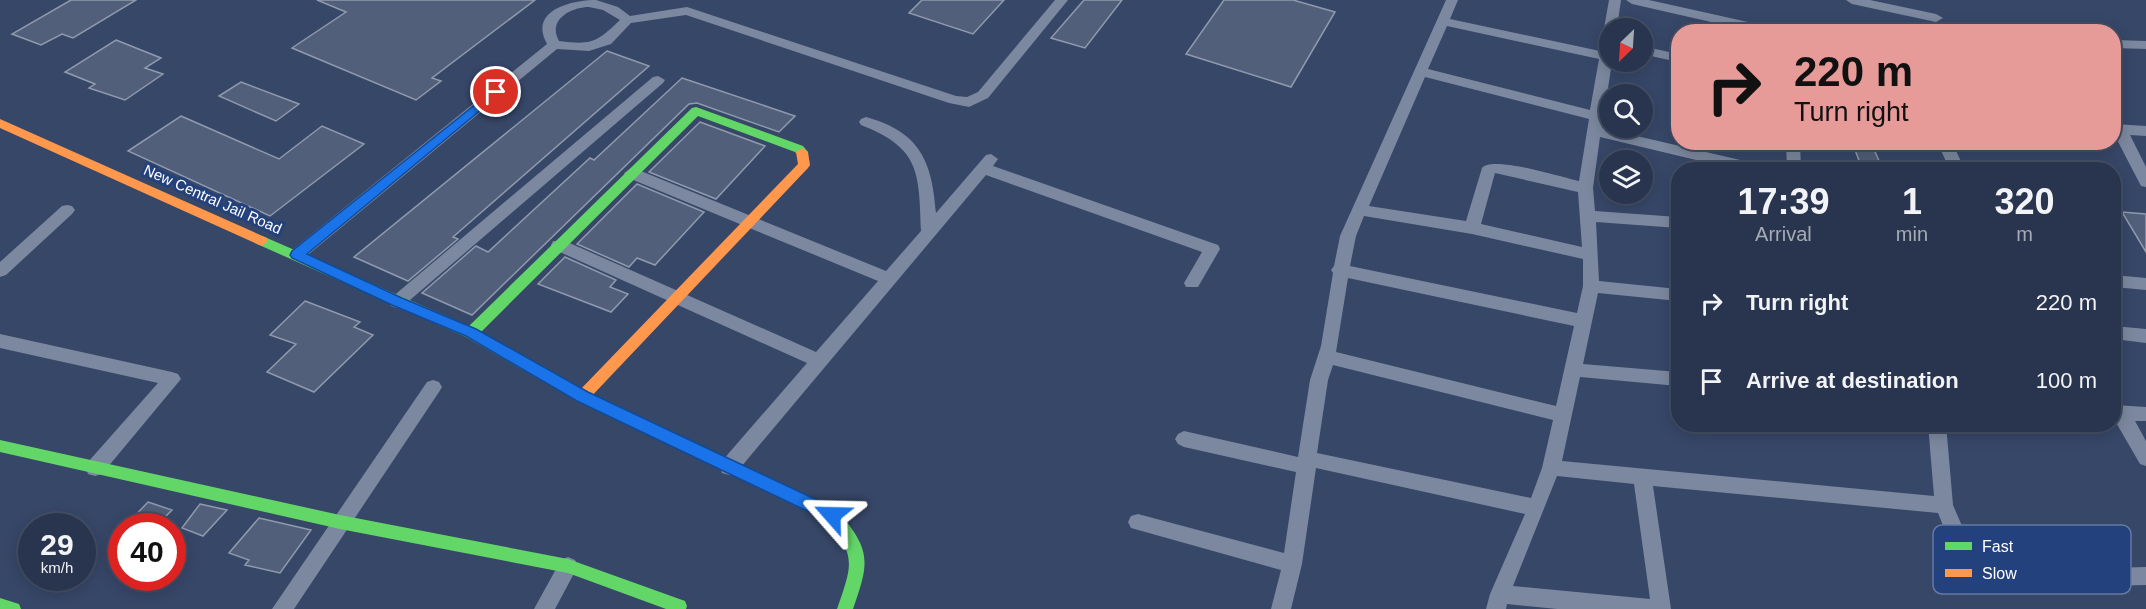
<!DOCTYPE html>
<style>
:root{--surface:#29354e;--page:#354058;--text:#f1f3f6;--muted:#a5abb6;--line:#455066}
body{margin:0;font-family:Helvetica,sans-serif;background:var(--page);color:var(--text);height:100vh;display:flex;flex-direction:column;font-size:22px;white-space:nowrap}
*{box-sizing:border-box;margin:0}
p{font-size:20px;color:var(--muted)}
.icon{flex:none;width:33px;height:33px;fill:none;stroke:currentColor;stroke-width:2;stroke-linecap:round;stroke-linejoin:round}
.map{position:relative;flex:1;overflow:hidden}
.details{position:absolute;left:1671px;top:162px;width:450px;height:270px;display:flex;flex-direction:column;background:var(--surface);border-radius:24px;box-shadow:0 3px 15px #0003,0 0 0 2px var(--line)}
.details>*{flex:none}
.guide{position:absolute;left:1671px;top:24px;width:450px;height:126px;border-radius:24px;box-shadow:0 3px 15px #0003,0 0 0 2px var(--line);background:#e69b98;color:#111;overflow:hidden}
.needle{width:39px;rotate:205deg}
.fabs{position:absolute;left:1599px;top:18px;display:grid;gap:12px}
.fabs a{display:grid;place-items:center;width:54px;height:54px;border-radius:50%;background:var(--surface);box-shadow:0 3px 15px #0003,0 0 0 2px var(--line);font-size:30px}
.speed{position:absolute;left:18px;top:513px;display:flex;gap:12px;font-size:30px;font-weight:700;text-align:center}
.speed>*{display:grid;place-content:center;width:78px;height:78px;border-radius:50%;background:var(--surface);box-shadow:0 3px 15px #0003,0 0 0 2px var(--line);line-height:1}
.speed small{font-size:15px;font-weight:400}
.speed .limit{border:9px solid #d22;background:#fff;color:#111}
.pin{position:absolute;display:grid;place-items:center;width:51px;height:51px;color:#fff;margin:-26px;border:3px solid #fff;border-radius:50%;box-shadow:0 2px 6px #0007}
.me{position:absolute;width:66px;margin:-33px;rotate:295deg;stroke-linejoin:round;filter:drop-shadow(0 0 4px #0008)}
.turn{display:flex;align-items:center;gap:21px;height:126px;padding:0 24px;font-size:27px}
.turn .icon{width:78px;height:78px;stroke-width:2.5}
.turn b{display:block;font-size:42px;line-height:51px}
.eta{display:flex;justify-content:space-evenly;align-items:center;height:102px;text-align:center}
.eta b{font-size:36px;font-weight:800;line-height:42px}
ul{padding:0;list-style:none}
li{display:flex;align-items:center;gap:18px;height:78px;padding:0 24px}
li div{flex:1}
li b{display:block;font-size:22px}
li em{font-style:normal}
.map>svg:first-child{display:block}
</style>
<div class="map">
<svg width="2146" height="609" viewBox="0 0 2146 609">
<rect width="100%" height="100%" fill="#374768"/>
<path fill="#525f7a" stroke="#909aad" stroke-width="1.5" d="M 71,0 L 136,0 L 73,38 L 62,34 L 41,45 L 12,34 Z
M 317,0 L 535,0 L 432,78 L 441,81 L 416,100 L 292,48 L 346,12 Z
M 922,0 L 1004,0 L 973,34 L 909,13 Z
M 1084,0 L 1122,0 L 1085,48 L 1051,38 Z
M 1224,0 L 1293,0 L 1335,12 L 1291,87 L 1186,54 Z
M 116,40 L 161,58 L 145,68 L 163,74 L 125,100 L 89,88 L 95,84 L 65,72 Z
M 607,51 L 649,66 L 453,237 L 458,239 L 408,281 L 354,257 Z
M 682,78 L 795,116 L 779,132 L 697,103 L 689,104 L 472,315 L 422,293 L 476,246 L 488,252 L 590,158 L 594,160 Z
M 241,82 L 299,104 L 276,121 L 219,96 Z
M 181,116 L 279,159 L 322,126 L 364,144 L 270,216 L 128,151 Z
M 700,122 L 765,146 L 716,199 L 649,172 Z
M 1852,142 L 1872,145 L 1880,163 L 1860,163 Z
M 637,184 L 704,212 L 655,265 L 637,258 L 629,267 L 577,244 Z
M 2122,212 L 2146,214 L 2146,252 Z
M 565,257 L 616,280 L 610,287 L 628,294 L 611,312 L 538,284 Z
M 305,301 L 360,322 L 354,327 L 373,335 L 314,392 L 267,372 L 296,344 L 270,335 Z
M 148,502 L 172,510 L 156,526 L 125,526 Z
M 200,504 L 227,510 L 203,536 L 182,528 Z
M 259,518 L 311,530 L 280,573 L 245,565 L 249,560 L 229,553 Z"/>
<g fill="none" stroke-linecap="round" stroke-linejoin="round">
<path fill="#7c889f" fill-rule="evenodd" d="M 596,0 L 618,7 L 630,16 L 687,7 L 956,96 L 967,97 L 978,92 L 1055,0 L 1068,0 L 988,98 L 969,107 L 949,103 L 686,15 L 631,23 L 611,44 L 589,51 L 557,49 L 303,259 L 291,259 L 289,255 L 291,251 L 547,44 C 528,10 572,0 596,0 ZM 589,7 L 603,10 L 620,20 C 596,43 592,45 559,41 C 547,20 571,7 589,7 Z
M 1446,0 L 1458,0 L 1450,19 L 1600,51 L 1609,0 L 1621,0 L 1617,28 L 1610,28 L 1610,62 L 1612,62 L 1602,128 L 1762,165 L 1769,170 L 1738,170 L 1600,137 L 1593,188 L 1595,211 L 1678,217 L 1678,228 L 1596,222 L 1599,281 L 1678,289 L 1678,301 L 1598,293 L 1583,364 L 1678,372 L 1678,386 L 1580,377 L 1562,461 L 1934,496 L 1928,424 L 1946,424 L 1953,505 L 1974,554 L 1991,571 L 2146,567 L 2146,585 L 1987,589 C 1958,578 1949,539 1938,513 L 1653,486 L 1671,609 L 1557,609 L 1507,604 L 1506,609 L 1486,609 L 1490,594 L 1525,514 L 1316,468 L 1302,564 L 1291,609 L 1271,609 L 1281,570 L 1131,528 L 1128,522 L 1131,516 L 1138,514 L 1284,553 L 1296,472 L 1184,447 L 1178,444 L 1175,439 L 1178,434 L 1184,431 L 1298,457 L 1310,380 L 1321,346 L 1333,273 L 1331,270 L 1334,266 L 1340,236 ZM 1447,26 L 1599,59 L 1590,110 L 1428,69 ZM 1425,77 L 1589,119 L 1579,181 C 1562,177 1491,155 1482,168 L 1466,221 L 1369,206 ZM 1495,173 L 1578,192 L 1582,247 L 1481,224 ZM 1364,216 L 1472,234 L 1583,259 L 1583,286 L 1577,313 L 1350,266 L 1356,236 ZM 1348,278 L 1574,326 L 1556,406 L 1336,352 ZM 1333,365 L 1553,420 L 1542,468 L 1531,498 L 1317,453 L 1328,380 ZM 1557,476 L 1634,484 L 1650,599 L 1513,586 Z
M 1626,0 L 1649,0 L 1775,28 L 1781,32 L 1755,32 L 1632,4 Z
M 1846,0 L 1870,0 L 1936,14 L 1943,18 L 1936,22 L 1852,4 Z
M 2114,40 L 2146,41 L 2146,49 L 2114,48 Z
M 1642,46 L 1678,54 L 1678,62 L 1642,54 Z
M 658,76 L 665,80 L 663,83 L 403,306 L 397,308 L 391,306 L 389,302 L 391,298 L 653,77 Z
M 866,117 C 920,132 932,161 936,213 L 986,155 L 991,154 L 998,159 L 993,166 L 1218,245 L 1220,249 L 1198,287 L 1186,287 L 1184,283 L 1202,252 L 986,175 L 736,473 L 729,475 L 722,473 L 720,467 L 722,461 L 807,363 L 553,249 L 551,245 L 553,241 L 565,241 L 816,352 L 878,281 L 626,177 L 624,173 L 631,168 L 636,169 L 886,271 L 921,231 C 919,172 920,148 861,125 L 859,122 L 861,119 Z
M 2114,124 L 2146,126 L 2146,136 L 2130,135 L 2146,167 L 2146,187 L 2141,186 L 2114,134 Z
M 1786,142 L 1800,142 L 1801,170 L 1787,170 Z
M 1937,142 L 1952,142 L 1965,170 L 1950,170 Z
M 67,205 L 72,206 L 75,210 L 72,214 L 6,275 L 0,277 L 0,262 L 62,206 Z
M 2114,275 L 2146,278 L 2146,290 L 2114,287 Z
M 2114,326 L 2146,329 L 2146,343 L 2114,339 Z
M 0,334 L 172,372 L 178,374 L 181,379 L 102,474 L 95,476 L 88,474 L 86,468 L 88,462 L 158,383 L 0,348 Z
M 433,380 L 439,382 L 442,387 L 439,392 L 294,609 L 272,609 L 427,382 Z
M 2114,405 L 2146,407 L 2146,421 L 2135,421 L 2146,441 L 2146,466 L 2140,464 L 2114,419 Z
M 568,557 L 575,560 L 578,566 L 555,609 L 534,609 L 561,560 Z"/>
<path fill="#63d668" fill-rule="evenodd" d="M 696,107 L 803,146 L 808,152 L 806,155 L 798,155 L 795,152 L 698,116 L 481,332 L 587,393 L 837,510 C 871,550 870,561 853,609 L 837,609 C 852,565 857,557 827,520 L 577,401 L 466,337 L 257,244 L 256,241 L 262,236 L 267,238 L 469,326 L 692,108 Z
M 0,440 L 340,515 L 568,559 L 685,601 L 687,606 L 686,609 L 666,609 L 568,573 L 340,529 L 0,452 Z
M 0,598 L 19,604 L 21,609 L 0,609 Z"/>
<path fill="#ff974d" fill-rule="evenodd" d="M 0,119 L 267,238 L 268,241 L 262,246 L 257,244 L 0,128 Z
M 802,148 L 808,152 L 810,165 L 808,168 L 587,401 L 582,403 L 577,401 L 575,397 L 577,393 L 798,164 L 796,152 Z"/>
</g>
<path fill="#1a73e8" stroke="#114b97" stroke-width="1.5" d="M 496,88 L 502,92 L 500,94 L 307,254 L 402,298 L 476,329 L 588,392 L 838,510 L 840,515 L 838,520 L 832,522 L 826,520 L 577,401 L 466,336 L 392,305 L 292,258 L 290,255 L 292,251 Z"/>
<g text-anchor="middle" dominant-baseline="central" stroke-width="6" stroke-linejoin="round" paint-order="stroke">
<g font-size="15" fill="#fff" stroke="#23417c">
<text transform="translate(213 199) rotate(24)">New Central Jail Road</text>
</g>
</g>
<rect x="1933" y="525" width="198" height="69" rx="9" fill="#23417c" stroke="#657aa3" stroke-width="1.5"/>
<rect x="1945" y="542" width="27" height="8" fill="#63d668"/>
<rect x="1945" y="569" width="27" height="8" fill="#ff974d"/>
<g font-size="16" fill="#fff">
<text x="1982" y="552">Fast</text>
<text x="1982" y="579">Slow</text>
</g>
</svg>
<div class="fabs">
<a><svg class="needle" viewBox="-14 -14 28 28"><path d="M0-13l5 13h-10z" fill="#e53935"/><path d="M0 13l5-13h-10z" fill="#a5abb6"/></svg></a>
<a><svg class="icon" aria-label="search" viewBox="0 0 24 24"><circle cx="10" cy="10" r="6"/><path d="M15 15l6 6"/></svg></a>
<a><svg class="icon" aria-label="layers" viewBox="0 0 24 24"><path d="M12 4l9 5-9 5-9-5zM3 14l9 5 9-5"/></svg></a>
</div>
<div class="speed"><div>29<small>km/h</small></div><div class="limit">40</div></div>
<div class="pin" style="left:496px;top:92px;background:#d93025"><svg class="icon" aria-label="arrive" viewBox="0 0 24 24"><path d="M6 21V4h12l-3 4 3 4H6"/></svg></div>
<svg class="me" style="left:832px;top:515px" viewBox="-20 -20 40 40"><path d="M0-17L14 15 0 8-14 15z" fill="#1a73e8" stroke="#fff" stroke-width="4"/></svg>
<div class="guide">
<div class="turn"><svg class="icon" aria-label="right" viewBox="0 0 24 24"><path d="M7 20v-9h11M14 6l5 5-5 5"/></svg><div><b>220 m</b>Turn right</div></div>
</div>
<section class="details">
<div class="eta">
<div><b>17:39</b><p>Arrival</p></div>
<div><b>1</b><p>min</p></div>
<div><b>320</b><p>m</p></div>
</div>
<ul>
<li><svg class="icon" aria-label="right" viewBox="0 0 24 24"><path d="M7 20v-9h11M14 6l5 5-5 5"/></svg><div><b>Turn right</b></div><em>220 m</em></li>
<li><svg class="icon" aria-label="arrive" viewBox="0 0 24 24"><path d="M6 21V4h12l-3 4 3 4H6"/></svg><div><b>Arrive at destination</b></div><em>100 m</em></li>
</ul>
</section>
</div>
